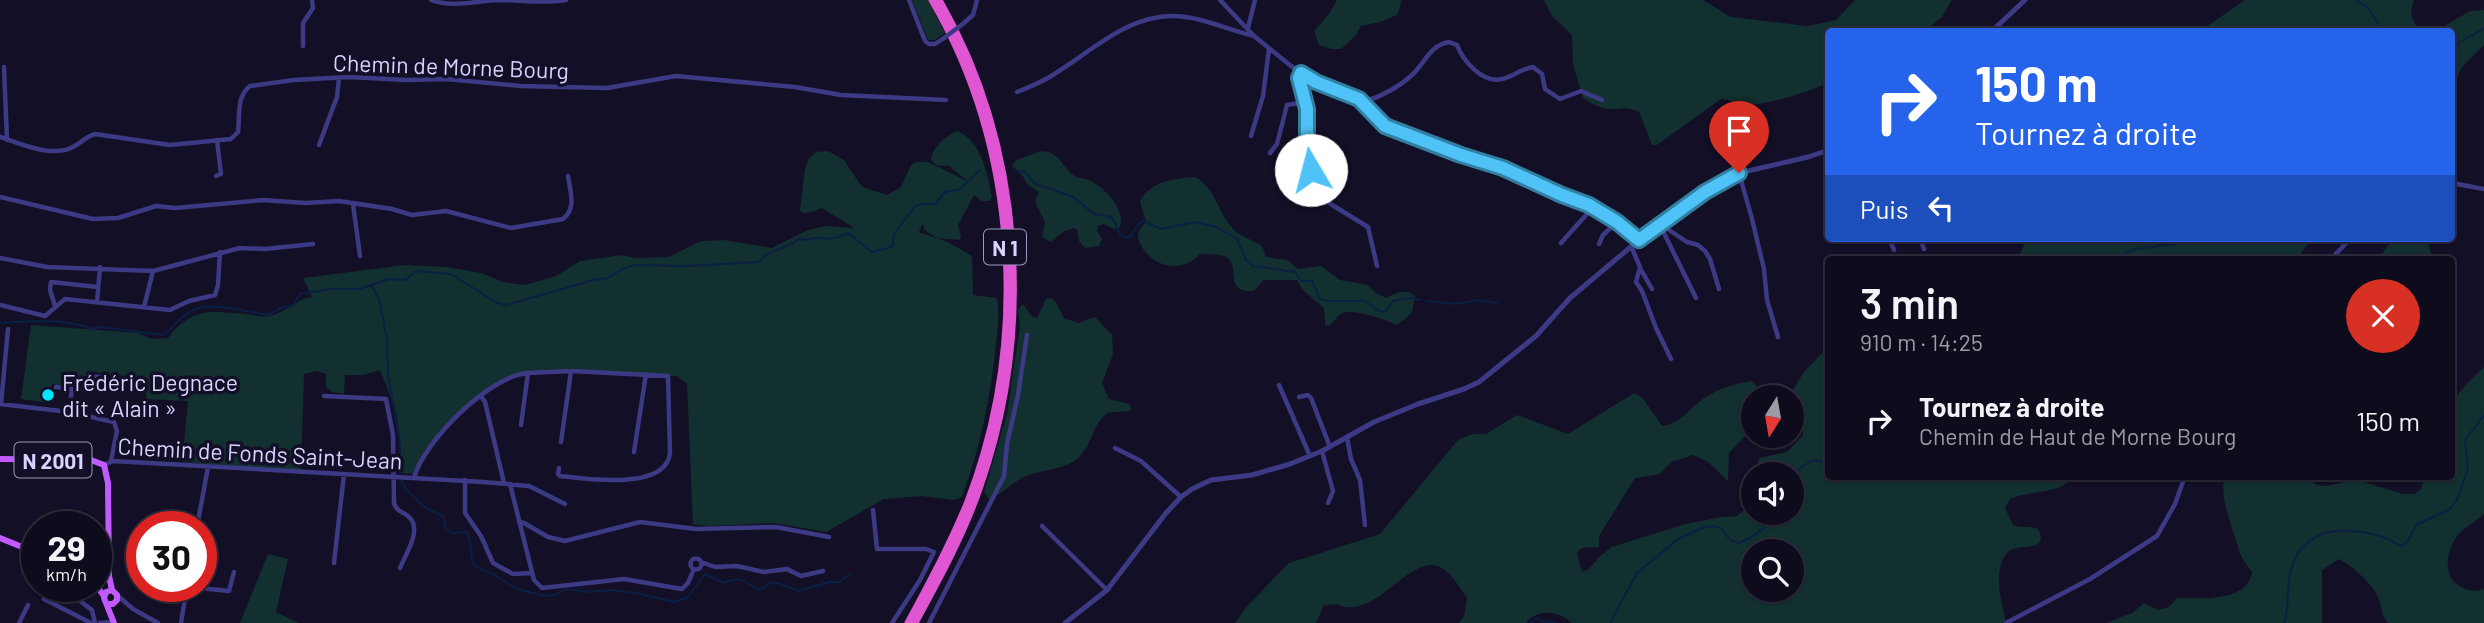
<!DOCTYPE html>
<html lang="fr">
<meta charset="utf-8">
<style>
:root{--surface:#0e0b1c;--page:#171425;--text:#f1f3f6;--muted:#9b9ba3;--line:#2e2b3b}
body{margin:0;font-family:Barlow,sans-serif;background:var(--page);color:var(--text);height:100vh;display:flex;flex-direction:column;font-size:26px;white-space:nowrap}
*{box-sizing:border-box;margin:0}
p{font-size:23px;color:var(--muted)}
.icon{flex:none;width:38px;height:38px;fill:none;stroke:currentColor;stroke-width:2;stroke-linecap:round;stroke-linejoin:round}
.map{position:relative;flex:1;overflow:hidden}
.drawer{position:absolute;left:1825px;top:256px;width:630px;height:224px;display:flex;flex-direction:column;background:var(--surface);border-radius:7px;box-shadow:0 2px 5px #0004,0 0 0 2px var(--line)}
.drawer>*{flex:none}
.guide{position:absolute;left:1825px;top:28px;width:630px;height:214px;border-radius:7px;box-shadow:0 2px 5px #0004,0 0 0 2px var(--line);background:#2563eb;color:#fff;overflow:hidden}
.needle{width:46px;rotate:191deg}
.fabs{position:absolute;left:1741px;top:385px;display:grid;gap:14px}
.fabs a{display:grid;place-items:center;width:63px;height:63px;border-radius:50%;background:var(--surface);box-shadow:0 2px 5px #0004,0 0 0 2px var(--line);font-size:35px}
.speed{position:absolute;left:21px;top:511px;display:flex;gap:14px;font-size:35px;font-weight:700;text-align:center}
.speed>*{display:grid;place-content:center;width:91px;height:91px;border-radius:50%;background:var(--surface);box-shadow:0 2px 5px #0004,0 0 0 2px var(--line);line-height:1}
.speed small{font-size:18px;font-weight:400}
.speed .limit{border:10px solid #d22;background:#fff;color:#111}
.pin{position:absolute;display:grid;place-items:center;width:60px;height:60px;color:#fff;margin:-72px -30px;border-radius:50% 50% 50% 0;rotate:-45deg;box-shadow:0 0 7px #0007}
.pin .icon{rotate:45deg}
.me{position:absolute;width:77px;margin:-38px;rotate:352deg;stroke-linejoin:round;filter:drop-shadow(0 0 5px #0008)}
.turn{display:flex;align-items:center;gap:24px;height:147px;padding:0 35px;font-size:32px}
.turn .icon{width:91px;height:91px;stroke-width:2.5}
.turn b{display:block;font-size:49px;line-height:60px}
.then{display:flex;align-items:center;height:66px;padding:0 35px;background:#0003;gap:14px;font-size:26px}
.round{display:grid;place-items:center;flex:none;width:74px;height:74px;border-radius:37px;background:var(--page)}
.overview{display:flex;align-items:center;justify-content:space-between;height:119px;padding:0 35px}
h1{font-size:42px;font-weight:600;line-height:52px}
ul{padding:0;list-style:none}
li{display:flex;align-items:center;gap:21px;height:91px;padding:0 35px}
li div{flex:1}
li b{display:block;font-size:26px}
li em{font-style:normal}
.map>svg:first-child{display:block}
</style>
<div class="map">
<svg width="2484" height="623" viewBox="0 0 2484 623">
<rect width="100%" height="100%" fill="#130f26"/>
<path fill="#12302f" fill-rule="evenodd" d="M 912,0 L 928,0 L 945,33 L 935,40 L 928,40 Z
M 1337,0 L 1402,0 L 1397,15 L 1380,22 L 1361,26 L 1356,35 L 1341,49 L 1331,49 L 1319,45 L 1314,31 L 1329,14 Z
M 1544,0 L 1703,0 L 1731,17 L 1807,26 L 1836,20 L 1855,0 L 1952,0 L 1942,17 L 1925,31 L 1829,32 L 1829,83 C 1803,93 1776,103 1748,105 C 1739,106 1731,99 1721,99 L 1657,145 L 1652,145 L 1639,112 C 1625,106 1624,109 1610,109 C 1600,109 1591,103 1583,98 L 1573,64 L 1572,35 L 1552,16 Z
M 2245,0 L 2414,0 C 2409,14 2411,20 2421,31 L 2194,31 L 2206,27 Z
M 2484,10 L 2484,45 L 2462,67 L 2452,88 L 2452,32 L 2436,31 L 2470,11 Z
M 958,131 C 982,143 987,173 992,197 L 990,201 L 982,201 L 974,195 L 958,225 L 961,237 L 960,240 L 937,238 L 924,230 L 923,222 L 919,232 L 948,242 L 972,256 L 973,295 L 997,298 C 1000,316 997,334 995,353 C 990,402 979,450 962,497 L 954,500 L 922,496 L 884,499 L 826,532 L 774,523 L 709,526 L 693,524 L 687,384 L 677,376 L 547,371 L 504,379 L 446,426 L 415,474 L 401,473 L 401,444 L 396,411 L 380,370 L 363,375 L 345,375 L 344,394 L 332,392 L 326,387 L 326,374 L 317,371 L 304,374 L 301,471 L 182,462 L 188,401 L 146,399 L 147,381 L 88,371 L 80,380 L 77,388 L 52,384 L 49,403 L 21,399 L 31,325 L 138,333 L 152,339 L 168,338 C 192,307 210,311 246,314 C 255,315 264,318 273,315 C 287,312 299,297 312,297 L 303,278 L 405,265 L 446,267 L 481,273 L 503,282 L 525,285 L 556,276 L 580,261 L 622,255 L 636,258 L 669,257 L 701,241 L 724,240 L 772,248 L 808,230 L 826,226 L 854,228 L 822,208 L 812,212 L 803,213 L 800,210 L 805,169 L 809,158 L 816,152 L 828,151 L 844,160 L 862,187 L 887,195 L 901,187 L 911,165 L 917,162 L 928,162 L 969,182 L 948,165 C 941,167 935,166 931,160 C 932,148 947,134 958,131 Z
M 1041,151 C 1060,151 1062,168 1075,176 C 1080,179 1086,178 1091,181 C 1105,188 1128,212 1119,228 L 1114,229 L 1104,224 L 1098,226 L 1097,231 L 1102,239 L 1099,246 L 1085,248 L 1079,241 L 1077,230 L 1074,228 L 1064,231 L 1051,242 L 1042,237 L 1045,222 L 1035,202 L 1039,192 L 1028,185 L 1022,175 L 1012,166 L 1016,160 Z
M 1195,177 C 1213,186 1218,209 1229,224 C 1237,236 1250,238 1262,246 L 1266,257 L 1287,260 L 1298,269 L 1321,266 L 1340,280 L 1368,285 L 1376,293 L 1386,298 C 1396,293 1405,288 1415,296 L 1412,313 L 1397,325 C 1386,320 1351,307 1341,314 C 1336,317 1334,323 1329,326 L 1325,325 L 1324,308 L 1303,290 L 1297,280 L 1264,280 L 1254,291 C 1221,293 1243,264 1224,256 C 1218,254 1207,255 1200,254 C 1184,272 1158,269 1144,250 C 1141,246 1138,240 1138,235 C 1138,229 1143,226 1146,222 L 1140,202 C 1148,182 1176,178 1195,177 Z
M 2026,238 L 2313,238 L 2296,259 L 2019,259 Z
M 2393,238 L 2428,238 L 2429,248 L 2433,259 L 2379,259 Z
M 1051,298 L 1056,302 L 1064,318 L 1078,323 L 1095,317 L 1112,335 L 1113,354 L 1102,383 L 1109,399 L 1129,404 L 1131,407 L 1130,411 C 1124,412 1114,411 1108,413 C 1094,421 1092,444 1081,455 C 1067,470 1044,469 1026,476 C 1012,482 1003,494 989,499 L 984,492 L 1007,414 L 1020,325 L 1018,310 L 1023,304 L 1032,317 L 1037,318 L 1046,299 Z
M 1829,346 L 1829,476 L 2076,476 C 2054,497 2034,488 2010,499 L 2005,508 L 2013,525 C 2022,529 2030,525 2038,529 C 2051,554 2015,542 2007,553 C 1992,571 2002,603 2006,623 L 1572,623 C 1559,611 1538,608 1526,623 L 1459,623 L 1464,616 L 1467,598 C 1460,588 1452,574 1442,568 C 1410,550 1377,623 1337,604 L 1324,605 L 1316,623 L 1235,623 L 1248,605 L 1289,563 L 1380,534 L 1458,440 L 1472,434 L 1486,434 L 1517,415 L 1568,434 L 1634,393 L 1642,397 L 1662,426 C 1680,424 1690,408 1704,398 C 1719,389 1734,383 1752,381 L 1762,392 L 1762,397 L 1754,397 L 1753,428 L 1729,453 L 1728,481 L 1708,462 L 1693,455 L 1671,462 L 1660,474 L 1635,478 L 1599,536 L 1599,547 L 1581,548 L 1577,554 L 1582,572 L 1589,569 L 1600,556 L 1612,547 L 1685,524 L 1722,517 L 1737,516 L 1753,502 L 1754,513 L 1792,513 L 1792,474 L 1757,474 L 1759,458 L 1787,452 L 1803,435 L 1802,413 L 1792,412 L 1792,397 L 1789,397 L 1803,373 ZM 1754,551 L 1792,551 L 1792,590 L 1754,590 Z
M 2484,367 L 2484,514 C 2476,521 2464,528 2458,535 C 2447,549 2442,575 2458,585 C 2467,591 2474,592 2484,589 L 2484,623 L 2388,623 C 2380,614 2382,603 2376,593 C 2367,579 2352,566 2339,559 L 2322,570 L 2322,623 L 2106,623 L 2132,613 L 2144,603 L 2158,610 L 2169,607 L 2177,598 C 2199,598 2248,603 2252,572 C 2248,566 2242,559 2240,553 C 2233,529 2220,502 2224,476 L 2306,476 L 2317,485 L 2326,486 L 2350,481 L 2364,482 L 2403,494 L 2415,494 L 2421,489 L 2425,476 L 2452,476 L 2452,404 L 2461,390 Z
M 268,554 L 288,559 L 276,612 L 299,623 L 240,623 Z"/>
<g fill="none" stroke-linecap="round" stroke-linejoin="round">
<path stroke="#0a1f44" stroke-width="2" d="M 2356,0 L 2369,9 L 2383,32
M 2452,47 L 2484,28
M 1018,171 L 1025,172 L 1034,183 L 1073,197 L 1094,214 L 1111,217 C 1119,225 1116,239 1130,237 L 1138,224 L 1144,221 L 1161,229 L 1195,222 L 1216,227 L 1237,239 L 1246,260 L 1253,266 L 1295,272 L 1301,281 L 1312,281 L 1320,299 L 1330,301 L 1365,301 L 1379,311 L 1385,312 L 1393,301 L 1410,298 L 1421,300
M 2111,259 L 2136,249 L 2182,243 L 2192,238
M 372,286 L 379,299 L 387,339 L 388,375 L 400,442 L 400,473
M 1427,301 L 1457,304 L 1478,300 L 1497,303
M 0,323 C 33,321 63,318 93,329 L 100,327 L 163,335 C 172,331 174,322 183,317 C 188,313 195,308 202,307 C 218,304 252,312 268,315 L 282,308 L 293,305 L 300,294 L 331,289 L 360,289 L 389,279 L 405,280 L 416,271 L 451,274 L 497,303 L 506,305 L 593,280 L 608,278 L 622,269 L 636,265 L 687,266 L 759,262 L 764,256 L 795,242 L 798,239 C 805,241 808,239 815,238 C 832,238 831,241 848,233 L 872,252 L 892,247 L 894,234 L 915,206 L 921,204 L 935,204 L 945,192 L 960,189 L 980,170
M 1772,474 L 1782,474
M 1791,474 L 1813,460 L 1829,463
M 402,481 L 406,490 L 426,508 L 443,516 L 446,530 L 453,533 L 467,532 C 473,544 469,556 474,566 L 493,574 L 517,589 L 541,595 L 552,596 L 567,589 L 587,592 L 612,590 L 641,594 L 674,602 L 687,598 L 705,574 L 724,583 C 737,576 746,581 757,589 L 764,588 L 770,583 L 777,583 L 799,591 L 829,582 L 840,582 L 851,573
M 1531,623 L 1535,618 L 1542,621 L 1556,623
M 1610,623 L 1637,573 L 1678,539 L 1702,528 L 1713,526 L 1721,528 L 1731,541 L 1739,543 C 1754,536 1768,529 1773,513
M 2284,623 C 2290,606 2286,586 2291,569 C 2305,524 2346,526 2383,537 C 2390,539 2395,544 2402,546 L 2408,541 L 2416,525 L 2450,509 L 2457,500 L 2468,468 L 2465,440 L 2484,415"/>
<path stroke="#3d3a85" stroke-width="4.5" d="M 431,0 C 453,8 476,1 498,0 C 523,0 541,4 566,0
M 909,0 L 925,41 L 929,44 L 935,44 L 944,38
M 1220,0 L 1254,36 L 1291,66 L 1316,82 L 1359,99 L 1385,126 L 1461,155 L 1503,168 L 1562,195 L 1589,205 L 1617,222 L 1639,240
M 964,23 L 973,15 L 977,0
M 1248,28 L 1255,0
M 303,46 L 303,23 L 313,8 L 312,0
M 4,67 L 7,140
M 1301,73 L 1299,78 L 1307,109 L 1307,153 L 1317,189 L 1329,203 L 1368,227 L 1377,266
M 1017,92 C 1027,88 1037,84 1046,79 C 1087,56 1126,14 1175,16 C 1202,17 1228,30 1254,36
M 1364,102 C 1382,96 1398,88 1412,75 C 1425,63 1430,45 1449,42 L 1457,45 C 1463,61 1483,84 1502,79 C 1513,77 1520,69 1533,67 L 1542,74 L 1545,89 L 1560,99 L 1581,91 L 1602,100
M 1251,136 L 1263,96 L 1269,49
M 0,137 C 21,144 49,157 71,148 C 80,144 85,137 95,134 L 170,145 L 231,139 L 238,132 C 240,116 236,97 250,86 L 294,80 L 349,77 L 406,80 L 446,79 L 521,86 L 607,88 L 676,76 L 795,87 L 841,95 L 946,100
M 319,145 L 337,97 L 339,78
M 1270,153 L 1277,144 L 1287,105 L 1306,102
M 1739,173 L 1752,219 L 1764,269 L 1767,300 L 1778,337
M 216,176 L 221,174 L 217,140
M 2452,183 L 2484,189
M 0,197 L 93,219 L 118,218 L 156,206 L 175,208 L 263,200 L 306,203 L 339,201 L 392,209 L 412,215 L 446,211 L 511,228 L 563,219 C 577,208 570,191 568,176
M 353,204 L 360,256
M 1660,224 L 1687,242 L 1698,245 L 1705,251 L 1710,259 L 1719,289
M 1660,225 L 1696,298
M 1889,238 L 1894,250
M 1920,238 L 1924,249
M 1561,243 L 1586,215 L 1589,205
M 1599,244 L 1603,235 L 1617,222
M 1631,246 L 1640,267 L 1636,282 L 1642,291 L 1656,328 L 1671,359
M 0,258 L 47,267 L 153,271 L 240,248 L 265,249 L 313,244
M 2331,259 L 2351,238
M 1640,268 L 1652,289
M 97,302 L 100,267
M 0,305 L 45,316 L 65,299 L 170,310 L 189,301 L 215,295 L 218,285 L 220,252
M 55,306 L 50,290 L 51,282 L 98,287
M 144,307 L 153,271
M 528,373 L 571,371 L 668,376 L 670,453 C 666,491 586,479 560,476 L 558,474 L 559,468
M 1279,385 L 1310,456
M 56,387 L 79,390 L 82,389 L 87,376 L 99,377
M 324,396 L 386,399 L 393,435 L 394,503 C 397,513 404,511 410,518 C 422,531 405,555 400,568
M 481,396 L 485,402 L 504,483
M 1299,397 L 1308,395 L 1311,398 L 1330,447
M 0,404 L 69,412 L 114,422 L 117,431 L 111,461
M 1,404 L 8,329
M 69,412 L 72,389
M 1347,437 L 1351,459 L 1360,480 L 1365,525
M 561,442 L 571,371
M 1115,448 L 1141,461 L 1181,497
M 1322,451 L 1333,491 L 1328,503
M 634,452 L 646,374
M 104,465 L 113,461 L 483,482 L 529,486 L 565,504
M 414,478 C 424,441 489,376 528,373 L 521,425
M 465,480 L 465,513 L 481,536 L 493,563 L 513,574 L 532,573
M 510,484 L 534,580 L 542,588 L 624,579 L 682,589 L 688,583 L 694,569
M 873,510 L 877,549 L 926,549 L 934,552 L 920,580 L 892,623
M 519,522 L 524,523 L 548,537 L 565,541 L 640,522 L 696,529 L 776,527 L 829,537
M 1042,526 L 1107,590
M 197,527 L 208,467
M690.5 564a5.5 5.5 0 1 1 11 0a5.5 5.5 0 1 1-11 0Z
M 701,562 L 715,567 L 737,566 L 764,572 L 787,569 L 801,576 L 823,571
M 334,563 L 344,474
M 186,591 L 200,588 L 229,591 L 234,572
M 72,595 L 92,610 L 95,623
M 117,595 L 133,609 L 158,623
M 44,599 L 91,623
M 19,623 L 28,605
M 100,623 L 114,622
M 181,623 L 187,586
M 929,623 L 1004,476 L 1007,444 L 1018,395 L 1027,335
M 2006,623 L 2090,579 L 2157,536 L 2175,504 L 2185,476"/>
<path stroke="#3d3a85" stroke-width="5" d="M 1991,32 L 2025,0
M 1065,623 L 1107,590 L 1166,513 L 1181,497 L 1192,489 L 1211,480 L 1252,475 L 1290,464 L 1322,451 L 1374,422 L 1418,404 L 1464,389 L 1479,382 L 1536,336 L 1570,298 L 1639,240 L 1705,192 L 1739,173 L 1808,157 L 1829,150"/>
<path stroke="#c25bff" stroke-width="6" d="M 0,459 L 91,460 L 104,465 L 108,483 L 109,576 L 112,590
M 0,538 L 37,553
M 96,585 L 104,596
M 112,590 L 106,592 L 104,598 L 114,623
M 108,604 L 113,604 L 117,600 L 117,595 L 112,590"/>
<path stroke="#e055d1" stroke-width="7" d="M 908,623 C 929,584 950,545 967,504 C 1030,342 1019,150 932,0
M 915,623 C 939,579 963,535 979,489 C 1035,331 1023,146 939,0"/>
<path stroke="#3d3a85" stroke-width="4.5" d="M 944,38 L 964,23"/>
</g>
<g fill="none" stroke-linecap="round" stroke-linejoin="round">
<g stroke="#337fa1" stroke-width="18">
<path id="route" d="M 1311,170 L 1307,153 L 1307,109 L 1299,78 L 1301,73 L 1316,82 L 1359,99 L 1385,126 L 1461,155 L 1503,168 L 1562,195 L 1589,205 L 1617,222 L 1639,240 L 1705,192 L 1739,173"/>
</g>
<use href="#route" stroke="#4fc3f7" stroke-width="12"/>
</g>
<circle fill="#00e5ff" stroke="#130f26" stroke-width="2.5" cx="48" cy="395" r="7"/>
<g text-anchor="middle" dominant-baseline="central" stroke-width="7" stroke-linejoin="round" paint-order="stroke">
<g fill="#130f26" stroke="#9e99be" stroke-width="2">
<rect x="984" y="229.5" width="42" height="35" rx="5"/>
<rect x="14.5" y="442.5" width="77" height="35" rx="5"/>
</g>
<g font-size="21" font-weight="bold" fill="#d9d4ff">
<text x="1005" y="247">N 1</text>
<text x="53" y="460">N 2001</text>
</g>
<g font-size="23" fill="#d9d4ff" stroke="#130f26">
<text transform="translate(451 66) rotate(2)">Chemin de Morne Bourg</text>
<text transform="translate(260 453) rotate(3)">Chemin de Fonds Saint-Jean</text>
</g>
<g font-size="23" fill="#d9d4ff" stroke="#130f26" text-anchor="start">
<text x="62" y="382">Frédéric Degnace<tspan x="62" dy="26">dit « Alain »</tspan></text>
</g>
</g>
</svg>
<div class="fabs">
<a><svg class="needle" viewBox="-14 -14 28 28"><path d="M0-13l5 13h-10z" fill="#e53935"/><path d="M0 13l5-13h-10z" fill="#9b9ba3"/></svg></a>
<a><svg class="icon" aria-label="sound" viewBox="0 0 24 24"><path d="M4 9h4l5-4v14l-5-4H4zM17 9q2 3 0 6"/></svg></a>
<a><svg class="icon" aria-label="search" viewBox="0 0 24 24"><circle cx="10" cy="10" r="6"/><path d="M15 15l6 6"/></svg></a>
</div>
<div class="speed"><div>29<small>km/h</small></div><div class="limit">30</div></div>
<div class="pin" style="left:1739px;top:173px;background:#d93025"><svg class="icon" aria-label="arrive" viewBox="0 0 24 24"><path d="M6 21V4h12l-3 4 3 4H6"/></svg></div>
<svg class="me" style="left:1311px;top:170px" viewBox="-20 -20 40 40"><circle r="19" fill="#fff"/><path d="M0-13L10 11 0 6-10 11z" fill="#4fc3f7"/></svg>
<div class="guide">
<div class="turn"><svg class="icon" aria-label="right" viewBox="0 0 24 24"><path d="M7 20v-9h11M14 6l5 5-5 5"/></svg><div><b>150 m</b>Tournez à droite</div></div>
<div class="then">Puis<svg class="icon" aria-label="left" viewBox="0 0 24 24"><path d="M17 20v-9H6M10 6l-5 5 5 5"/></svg></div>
</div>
<section class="drawer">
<div class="overview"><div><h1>3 min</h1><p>910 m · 14:25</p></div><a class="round" style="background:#d93025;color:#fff"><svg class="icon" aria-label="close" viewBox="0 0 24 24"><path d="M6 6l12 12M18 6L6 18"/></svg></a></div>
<ul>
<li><svg class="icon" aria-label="right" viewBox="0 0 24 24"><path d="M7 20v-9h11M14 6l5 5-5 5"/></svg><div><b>Tournez à droite</b><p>Chemin de Haut de Morne Bourg</p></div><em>150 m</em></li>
</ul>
</section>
</div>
